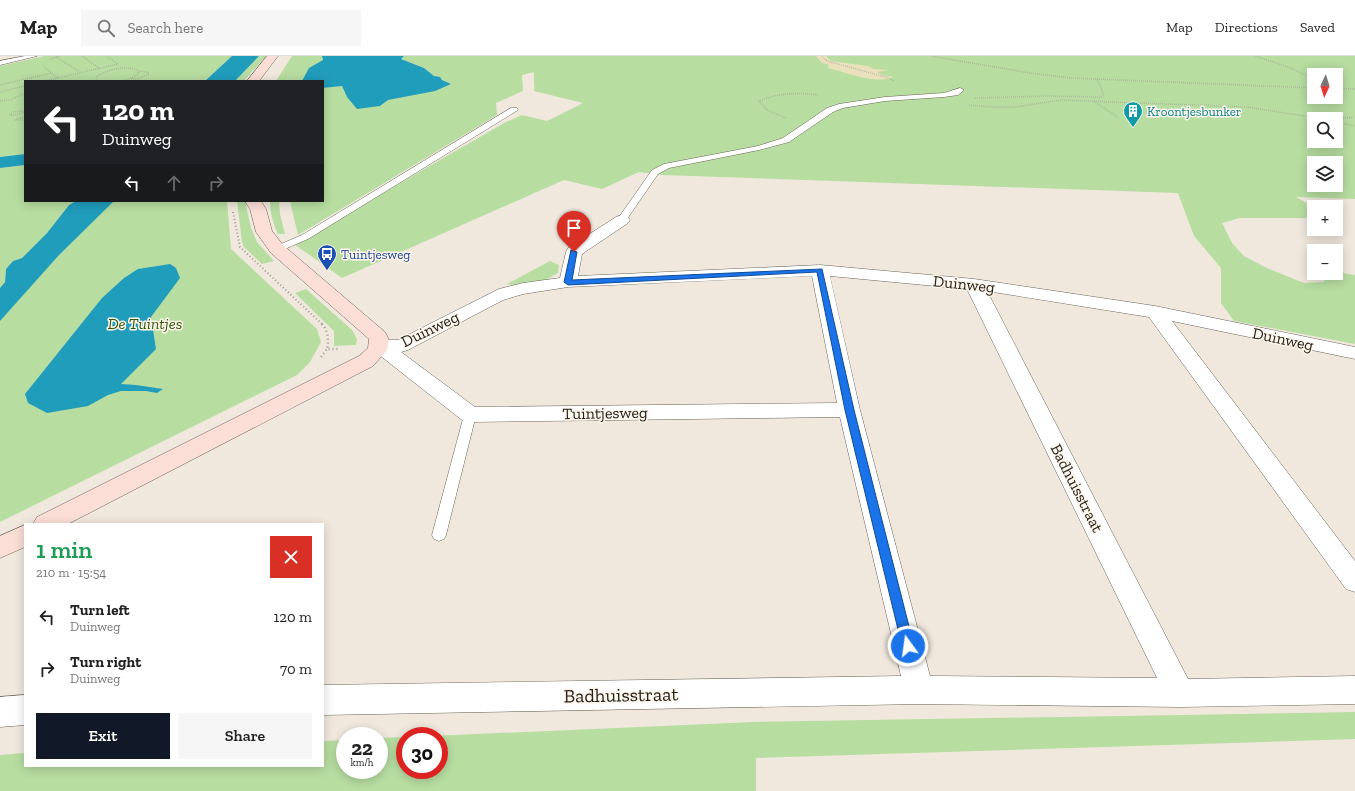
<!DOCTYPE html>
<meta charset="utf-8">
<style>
:root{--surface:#fff;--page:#f6f6f6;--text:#222;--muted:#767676;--line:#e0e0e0;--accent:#111827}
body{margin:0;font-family:"Zilla Slab",serif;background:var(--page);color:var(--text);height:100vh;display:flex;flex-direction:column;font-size:15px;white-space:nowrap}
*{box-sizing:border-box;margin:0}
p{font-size:13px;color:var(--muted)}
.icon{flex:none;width:22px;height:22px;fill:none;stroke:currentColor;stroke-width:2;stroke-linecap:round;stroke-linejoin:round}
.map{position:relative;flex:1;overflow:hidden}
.sheet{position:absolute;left:24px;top:467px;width:300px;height:244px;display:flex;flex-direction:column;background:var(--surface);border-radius:0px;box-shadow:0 2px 10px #0003}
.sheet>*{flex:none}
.guide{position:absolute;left:24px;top:24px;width:300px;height:122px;border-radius:0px;box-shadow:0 2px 10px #0003;background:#202124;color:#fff;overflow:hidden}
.needle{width:26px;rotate:184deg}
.tools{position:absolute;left:1307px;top:12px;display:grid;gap:8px}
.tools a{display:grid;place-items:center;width:36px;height:36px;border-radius:0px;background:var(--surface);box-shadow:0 2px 10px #0003;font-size:20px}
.speed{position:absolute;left:336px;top:671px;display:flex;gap:8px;font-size:20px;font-weight:700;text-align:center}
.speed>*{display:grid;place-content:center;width:52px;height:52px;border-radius:50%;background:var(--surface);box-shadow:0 2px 10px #0003;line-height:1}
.speed small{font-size:10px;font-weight:400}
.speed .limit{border:6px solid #d22;background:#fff;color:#111}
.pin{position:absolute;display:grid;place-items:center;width:34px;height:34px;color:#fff;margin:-41px -17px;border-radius:50% 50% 50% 0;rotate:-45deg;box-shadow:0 0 4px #0007}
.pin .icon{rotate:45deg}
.me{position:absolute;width:44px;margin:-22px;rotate:346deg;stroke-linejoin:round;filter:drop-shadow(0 0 3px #0008)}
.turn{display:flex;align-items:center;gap:14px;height:84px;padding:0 12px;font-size:18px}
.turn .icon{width:52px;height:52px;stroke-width:2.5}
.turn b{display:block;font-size:28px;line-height:34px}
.lanes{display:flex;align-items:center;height:38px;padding:0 12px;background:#0003;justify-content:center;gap:20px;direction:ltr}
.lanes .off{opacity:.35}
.round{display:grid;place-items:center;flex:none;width:42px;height:42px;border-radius:0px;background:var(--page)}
.overview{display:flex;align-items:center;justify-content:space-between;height:68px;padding:0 12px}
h1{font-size:24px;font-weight:600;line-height:30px;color:#1e9e55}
.button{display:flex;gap:8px;margin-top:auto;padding:8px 12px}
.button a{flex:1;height:46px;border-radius:0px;background:var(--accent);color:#fff;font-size:16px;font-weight:600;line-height:46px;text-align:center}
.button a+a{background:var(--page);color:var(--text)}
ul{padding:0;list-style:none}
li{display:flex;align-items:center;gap:12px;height:52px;padding:0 12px}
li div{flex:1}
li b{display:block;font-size:15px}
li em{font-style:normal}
header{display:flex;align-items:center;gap:24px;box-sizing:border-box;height:56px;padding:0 20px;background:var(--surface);border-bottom:1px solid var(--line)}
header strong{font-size:19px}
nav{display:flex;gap:22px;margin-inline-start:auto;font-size:14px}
.search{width:280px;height:36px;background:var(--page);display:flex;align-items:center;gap:10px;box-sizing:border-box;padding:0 14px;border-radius:0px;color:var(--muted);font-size:15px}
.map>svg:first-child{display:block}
</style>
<header>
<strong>Map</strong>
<div class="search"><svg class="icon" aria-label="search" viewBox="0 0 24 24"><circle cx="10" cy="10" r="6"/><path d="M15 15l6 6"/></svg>Search here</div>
<nav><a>Map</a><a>Directions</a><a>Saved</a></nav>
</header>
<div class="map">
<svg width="1355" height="735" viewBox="0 0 1355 735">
<rect width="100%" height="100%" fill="#f0e8dd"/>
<path fill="#b7dda1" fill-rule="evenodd" d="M 44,0 L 232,0 L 205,25 L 25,25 L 25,98 L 0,101 L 0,10 Z
M 259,0 L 266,0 L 244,25 L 235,25 Z
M 292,0 L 322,0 L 323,4 L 310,12 L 302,25 L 276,25 Z
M 404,0 L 1355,0 L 1355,143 L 1296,141 L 1314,151 L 1314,162 L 1240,162 L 1222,167 L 1232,187 L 1244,200 L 1267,212 L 1304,227 L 1323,226 L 1336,216 L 1355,219 L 1355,288 L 1234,265 L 1221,247 L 1221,212 L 1194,180 L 1178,137 L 662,119 L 639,116 L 602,133 L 564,124 L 342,222 L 294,188 L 506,66 L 522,59 L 547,65 L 583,47 L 534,35 C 535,28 533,22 534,16 L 522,19 L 523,35 L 496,47 L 497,59 L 298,179 L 290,145 L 323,145 L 323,32 L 342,30 L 347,41 L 380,50 L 388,44 L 451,28 L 434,20 L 424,12 L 401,3 ZM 1314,19 L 1336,19 L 1336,41 L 1314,41 ZM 1314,63 L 1336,63 L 1336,85 L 1314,85 ZM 1314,107 L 1336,107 L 1336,129 L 1314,129 Z
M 25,109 L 25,145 L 76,145 L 69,149 L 47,177 L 22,202 L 13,205 L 6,213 L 5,226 L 0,232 L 0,112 Z
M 107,145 L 227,145 L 231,193 L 317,273 L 321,286 L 310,306 L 297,319 L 0,466 L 0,257 Z
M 237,145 L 245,145 L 251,172 L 257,186 L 274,205 L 262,208 L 244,191 L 242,186 Z
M 270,145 L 279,145 L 280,158 L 285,178 L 278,178 C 273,167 270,157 270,145 Z
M 550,205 L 559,209 L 558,217 L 546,224 L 513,229 L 507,228 Z
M 306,233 L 352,274 L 357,283 L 356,289 L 334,290 L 334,275 L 295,237 Z
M 1355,656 L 1355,683 L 756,702 L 756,735 L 0,735 L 0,699 L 25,697 L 25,710 L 323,710 L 323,685 L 345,684 L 345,714 L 379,714 L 379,682 L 405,681 L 405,714 L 439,714 L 439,680 L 431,680 L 754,666 Z"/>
<path fill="#eae0bb" d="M 816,0 L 826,0 L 831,5 L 868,10 L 874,13 L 889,14 L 877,16 L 882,19 L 893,21 C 878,29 844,16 828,12 L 829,9 L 822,7 Z"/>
<path fill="#209dbb" d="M 232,0 L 259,0 L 235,25 L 205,25 Z
M 322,0 L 404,0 L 401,3 L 424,12 L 434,20 L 440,21 L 442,24 L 451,28 L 435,35 L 388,44 L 380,50 L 357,53 L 347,41 L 342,30 L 323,32 L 323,25 L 302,25 L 309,12 L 323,4 Z
M 25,98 L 25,109 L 0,112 L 0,101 Z
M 76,145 L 114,145 L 59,199 L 0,265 L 0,232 L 5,226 L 6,213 L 13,205 L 22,202 L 47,177 L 69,149 Z
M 170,208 L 176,212 L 180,222 L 151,261 L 156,293 L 121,328 L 136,329 L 163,333 L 157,337 L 146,335 L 121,335 L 108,339 L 88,350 L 47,357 L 28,347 L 25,338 L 102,242 L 124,222 L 138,213 Z"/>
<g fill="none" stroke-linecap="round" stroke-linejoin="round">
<g stroke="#6a6359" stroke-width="1">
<path id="lane" d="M 25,0 L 37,0 L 0,9 L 0,5 Z
M 960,32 L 964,34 L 958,39 L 944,41 L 885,45 L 843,52 L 833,56 L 789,86 L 759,94 L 669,112 L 658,118 L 625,166 L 619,166 L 617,164 L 652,114 L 664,108 L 758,90 L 783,82 L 827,52 L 839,48 L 885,41 L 944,37 Z
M 511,52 L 517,52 L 518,54 L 308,183 L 280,195 L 277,196 L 272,193 L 274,191 L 302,179 Z
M 470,355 L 475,356 L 476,359 L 446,479 L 444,483 L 439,485 L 434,483 L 432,479 L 464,359 L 465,356 Z"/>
</g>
<g stroke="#6a6359" stroke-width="1">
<path id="street" d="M 622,159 L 628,161 L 630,164 L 628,167 L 582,198 L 578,220 L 820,209 L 974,223 L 1155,250 L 1355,291 L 1355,303 L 1172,265 L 1355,505 L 1355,536 L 1346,533 L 1149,261 L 987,235 L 1188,623 L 1355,620 L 1355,648 L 1180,651 L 919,648 L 323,659 L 323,629 L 901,620 L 840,361 L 470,366 L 462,364 L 373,294 L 370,290 L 373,286 L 380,284 L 398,284 L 499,233 L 523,227 L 560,222 L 566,196 L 568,192 L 616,161 ZM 812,220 L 837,347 L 475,351 L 401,296 L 408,294 L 503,244 L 523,238 L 568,231 ZM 830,220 L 967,233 L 1157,622 L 930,620 L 860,354 Z
M 25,639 L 25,669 L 0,671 L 0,641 Z"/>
</g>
<g stroke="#6a6359" stroke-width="1">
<path id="secondary" d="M 267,0 L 278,0 L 259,25 L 247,25 Z
M 245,145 L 261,145 L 266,153 L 272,175 L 283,189 L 385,276 L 389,284 L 387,294 L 373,310 L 68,468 L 33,468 L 37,461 L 359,300 L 368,292 L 369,283 L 271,197 L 256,176 L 250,153 Z
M 25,469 L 25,491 L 0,502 L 0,480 Z"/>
</g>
<path stroke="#9f9991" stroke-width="1.5" stroke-dasharray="0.5 1.5" stroke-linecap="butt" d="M 82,0 L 99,12
M 822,0 L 827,5 L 889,22 L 894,25
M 931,0 L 1030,17 L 1071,22 L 1314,32
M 1255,0 L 1288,11 L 1314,23
M 56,1 L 80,16
M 50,3 L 61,0
M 44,11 L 58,22 L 44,25
M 58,22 L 118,8 L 106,0
M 131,23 L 137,23 L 149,18 L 148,16 L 139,15
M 96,25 L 97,20 C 110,13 125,9 139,15 C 137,22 128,23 122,25
M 0,29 L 52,17
M 1336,32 L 1355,33
M 0,36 L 25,30
M 975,42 L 1045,40 L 1101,41 L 1104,39 L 1097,23
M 0,45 L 10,44 L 25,37
M 1094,45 L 1118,62
M 969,49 L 992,51 L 1015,51 L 1061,44 L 1247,51 L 1311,61 L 1349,62 L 1355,60
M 21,55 L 23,56 L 16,59 L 10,59 L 13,56 Z
M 25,61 L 14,64 L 25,64
M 786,62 L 767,54 L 759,45 C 779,37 798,36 819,39
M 1336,66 L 1355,70"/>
<path stroke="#9f9991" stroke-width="2" stroke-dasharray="1 2.5" stroke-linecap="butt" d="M 233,156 L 240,191 L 323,269"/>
<path stroke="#9f9991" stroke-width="2.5" stroke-dasharray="1 3" stroke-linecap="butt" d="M 322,268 C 328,274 329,285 327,293 L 338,293
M 321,301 L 327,293"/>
<use href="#lane" fill="#fff" fill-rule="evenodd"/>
<use href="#street" fill="#fff" fill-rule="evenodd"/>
<use href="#secondary" fill="#fbded6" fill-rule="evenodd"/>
</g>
<path fill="#1a73e8" stroke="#114b97" d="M 571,194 L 577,196 L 572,224 L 822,213 L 854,354 L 914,590 L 912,594 L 908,595 L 904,594 L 902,590 L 845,354 L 817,216 L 568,229 L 564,226 Z"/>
<defs>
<g id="building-pin" transform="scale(1)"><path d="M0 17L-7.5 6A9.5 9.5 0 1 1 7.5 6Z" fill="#0f9aa8" stroke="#fdf5ea"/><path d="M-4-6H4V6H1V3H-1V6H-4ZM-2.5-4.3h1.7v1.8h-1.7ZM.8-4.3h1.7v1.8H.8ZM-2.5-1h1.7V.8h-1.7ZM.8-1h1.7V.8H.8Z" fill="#fff"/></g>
<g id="bus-pin" transform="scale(1)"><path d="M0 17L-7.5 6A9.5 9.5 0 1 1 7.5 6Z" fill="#1a4fb4" stroke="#fdf5ea"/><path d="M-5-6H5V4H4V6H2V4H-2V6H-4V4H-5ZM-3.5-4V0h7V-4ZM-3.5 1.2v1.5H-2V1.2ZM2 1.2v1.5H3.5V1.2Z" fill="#fff"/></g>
</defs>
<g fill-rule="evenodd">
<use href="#building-pin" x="1133" y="55"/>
<use href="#bus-pin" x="327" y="198"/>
</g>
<g text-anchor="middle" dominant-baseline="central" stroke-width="3" stroke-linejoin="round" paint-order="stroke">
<g font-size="13" fill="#0d838f" stroke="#fdf5ea" text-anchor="start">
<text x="1147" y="55">Kroontjesbunker</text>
</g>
<g font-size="13" fill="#164399" stroke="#fdf5ea" text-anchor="start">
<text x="341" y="198">Tuintjesweg</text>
</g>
<g font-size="16" fill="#24211d" stroke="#fdf5ea">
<text transform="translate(964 228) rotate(6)">Duinweg</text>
<text transform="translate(430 273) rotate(-26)">Duinweg</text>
<text transform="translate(1283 283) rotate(12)">Duinweg</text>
<text transform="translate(605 357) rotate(-1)">Tuintjesweg</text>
<text transform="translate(1077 432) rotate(63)">Badhuisstraat</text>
</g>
<g font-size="16" font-style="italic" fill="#2f580b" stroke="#fdf5ea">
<text x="145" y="267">De Tuintjes</text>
</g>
<g font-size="19" fill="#24211d" stroke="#fdf5ea">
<text transform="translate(621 639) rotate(-1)">Badhuisstraat</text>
</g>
</g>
</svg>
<div class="tools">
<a><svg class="needle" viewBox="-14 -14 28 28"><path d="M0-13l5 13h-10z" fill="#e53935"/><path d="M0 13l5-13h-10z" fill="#767676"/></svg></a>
<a><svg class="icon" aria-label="search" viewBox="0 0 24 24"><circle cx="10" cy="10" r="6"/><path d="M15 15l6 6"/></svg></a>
<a><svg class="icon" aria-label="layers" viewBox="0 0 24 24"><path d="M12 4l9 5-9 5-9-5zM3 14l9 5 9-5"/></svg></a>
<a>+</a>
<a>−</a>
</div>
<div class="speed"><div>22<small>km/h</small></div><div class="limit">30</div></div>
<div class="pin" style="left:574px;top:196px;background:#d93025"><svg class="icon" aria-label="arrive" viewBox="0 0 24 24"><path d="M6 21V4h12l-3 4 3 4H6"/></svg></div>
<svg class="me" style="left:908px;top:590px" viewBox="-20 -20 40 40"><circle r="17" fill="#1a73e8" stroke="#fff" stroke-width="3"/><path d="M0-11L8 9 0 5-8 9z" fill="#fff"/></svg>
<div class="guide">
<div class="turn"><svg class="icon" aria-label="left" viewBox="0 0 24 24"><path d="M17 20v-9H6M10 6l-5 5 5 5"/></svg><div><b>120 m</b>Duinweg</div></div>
<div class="lanes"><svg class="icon" aria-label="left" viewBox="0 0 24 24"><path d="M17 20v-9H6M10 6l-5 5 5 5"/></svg><svg class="icon off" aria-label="ahead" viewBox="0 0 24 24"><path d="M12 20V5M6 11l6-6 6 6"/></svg><svg class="icon off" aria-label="right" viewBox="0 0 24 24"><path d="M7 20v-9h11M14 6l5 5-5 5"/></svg></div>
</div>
<section class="sheet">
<div class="overview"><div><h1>1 min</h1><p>210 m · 15:54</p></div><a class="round" style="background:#d93025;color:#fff"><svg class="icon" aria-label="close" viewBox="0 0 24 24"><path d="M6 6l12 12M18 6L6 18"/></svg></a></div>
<ul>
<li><svg class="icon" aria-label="left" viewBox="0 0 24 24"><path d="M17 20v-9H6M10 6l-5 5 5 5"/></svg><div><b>Turn left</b><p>Duinweg</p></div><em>120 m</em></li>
<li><svg class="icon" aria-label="right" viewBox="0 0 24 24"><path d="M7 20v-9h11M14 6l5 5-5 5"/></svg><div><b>Turn right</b><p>Duinweg</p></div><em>70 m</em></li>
</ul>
<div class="button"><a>Exit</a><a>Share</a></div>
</section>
</div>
